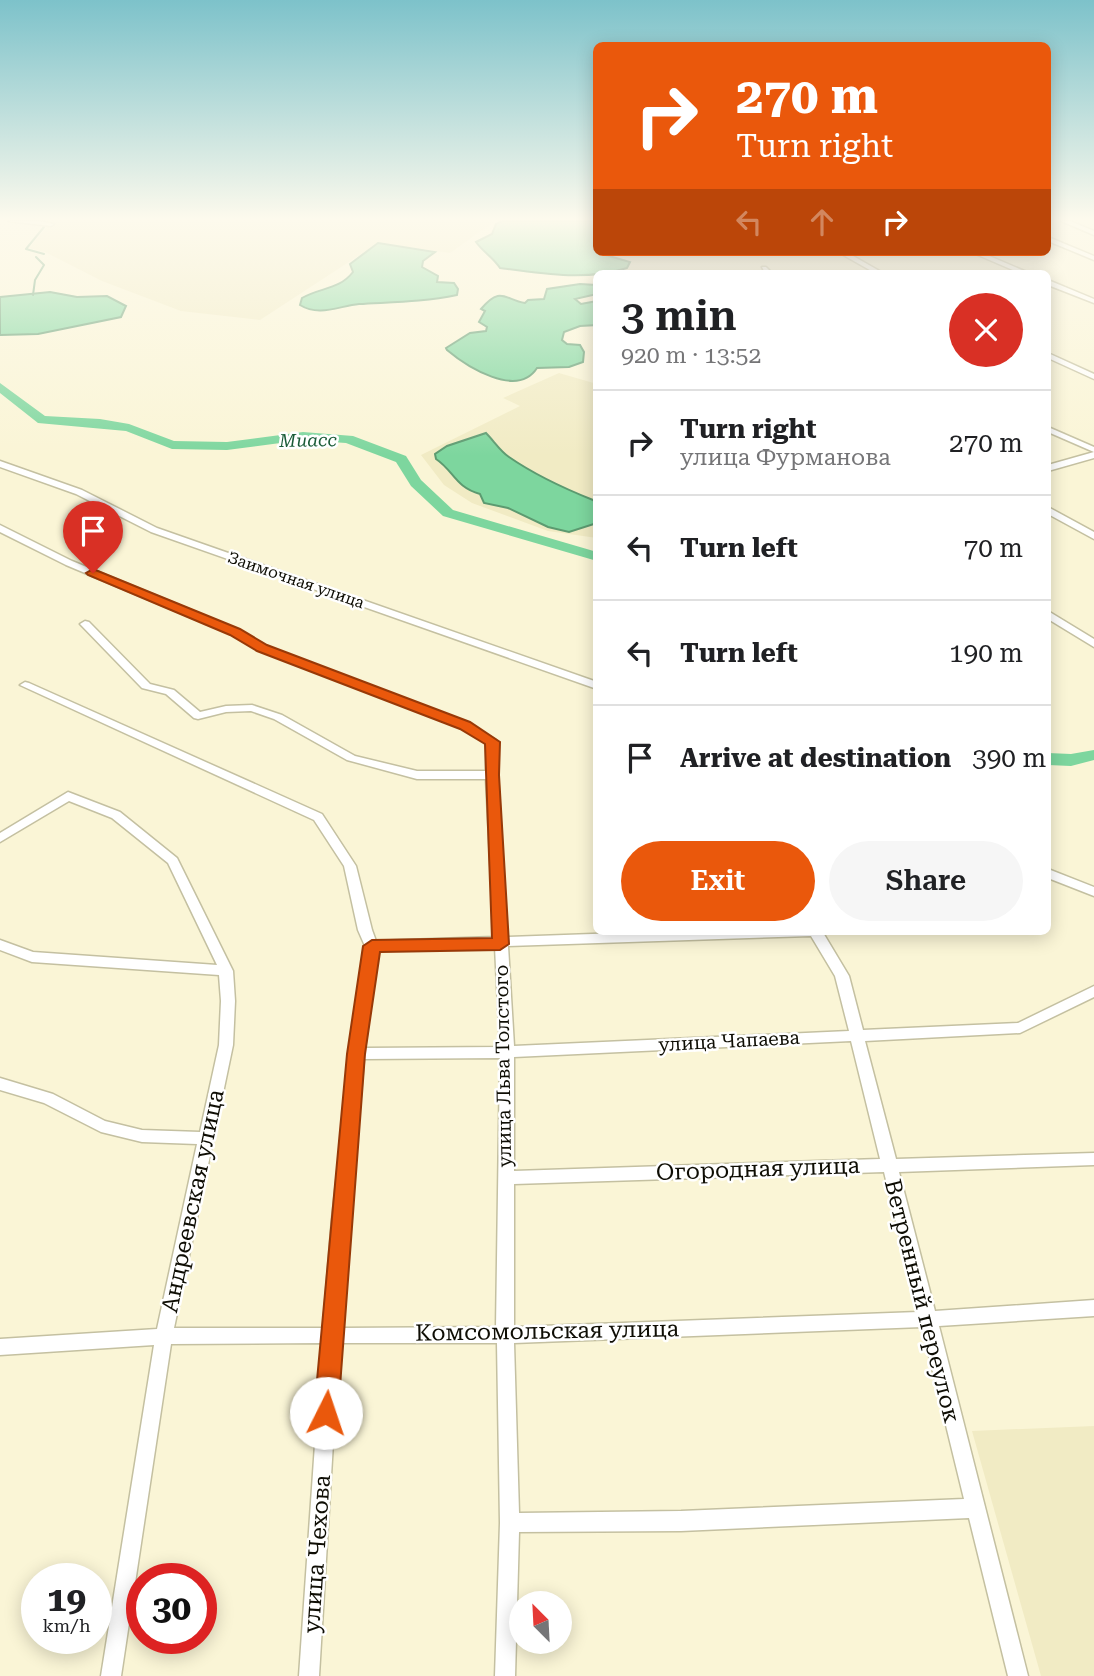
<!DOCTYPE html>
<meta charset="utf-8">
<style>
:root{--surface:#fff;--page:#f6f6f6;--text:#202124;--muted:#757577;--line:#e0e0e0;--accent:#ea580c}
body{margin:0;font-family:"Roboto Serif",serif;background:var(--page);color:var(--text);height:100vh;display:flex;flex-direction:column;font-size:26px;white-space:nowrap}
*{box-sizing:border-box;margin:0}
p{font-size:23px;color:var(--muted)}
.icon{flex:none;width:38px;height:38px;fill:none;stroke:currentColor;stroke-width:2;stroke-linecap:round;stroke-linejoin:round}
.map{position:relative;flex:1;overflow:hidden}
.side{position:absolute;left:593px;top:270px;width:458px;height:665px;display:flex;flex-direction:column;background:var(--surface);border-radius:10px;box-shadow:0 4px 18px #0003}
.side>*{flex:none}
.banner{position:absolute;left:593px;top:42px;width:458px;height:214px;border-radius:10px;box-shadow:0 4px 18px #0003;background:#ea580c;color:#fff;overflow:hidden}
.needle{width:46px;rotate:336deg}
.fabs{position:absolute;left:509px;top:1591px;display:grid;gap:14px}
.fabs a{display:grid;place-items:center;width:63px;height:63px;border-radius:50%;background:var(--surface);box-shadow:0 4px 18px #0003;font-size:35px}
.speed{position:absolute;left:21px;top:1563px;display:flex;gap:14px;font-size:35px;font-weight:700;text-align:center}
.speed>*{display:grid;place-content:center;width:91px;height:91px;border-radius:50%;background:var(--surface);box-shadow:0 4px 18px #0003;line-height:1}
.speed small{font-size:18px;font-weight:400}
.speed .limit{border:10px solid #d22;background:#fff;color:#111}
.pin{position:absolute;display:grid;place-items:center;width:60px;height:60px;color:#fff;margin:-72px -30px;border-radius:50% 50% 50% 0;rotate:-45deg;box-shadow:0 0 7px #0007}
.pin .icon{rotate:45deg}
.me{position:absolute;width:77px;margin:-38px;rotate:4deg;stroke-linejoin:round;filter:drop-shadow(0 0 5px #0008)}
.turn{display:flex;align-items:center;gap:24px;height:147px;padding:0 28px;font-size:32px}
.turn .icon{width:91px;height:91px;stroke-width:2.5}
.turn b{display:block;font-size:49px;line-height:60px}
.lanes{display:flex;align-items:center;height:66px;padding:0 28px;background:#0003;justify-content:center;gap:35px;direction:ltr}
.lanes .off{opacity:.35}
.round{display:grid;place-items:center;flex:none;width:74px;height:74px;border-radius:37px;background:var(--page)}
.summary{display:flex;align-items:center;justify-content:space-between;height:119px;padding:0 28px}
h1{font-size:42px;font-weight:600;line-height:52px}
.action{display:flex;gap:14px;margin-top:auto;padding:14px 28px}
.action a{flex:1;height:80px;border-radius:42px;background:var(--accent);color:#fff;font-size:28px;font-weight:600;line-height:80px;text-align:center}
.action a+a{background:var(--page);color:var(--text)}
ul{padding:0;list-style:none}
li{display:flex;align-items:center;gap:21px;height:105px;padding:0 28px;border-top:2px solid var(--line)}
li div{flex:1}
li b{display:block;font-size:26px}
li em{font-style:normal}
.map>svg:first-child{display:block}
</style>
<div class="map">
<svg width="1094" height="1676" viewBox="0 0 1094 1676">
<rect width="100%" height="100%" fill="#faf5d6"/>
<path fill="#f1ebc4" d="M 52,221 L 495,221 L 450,253 L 378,243 L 260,320 L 181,311 L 102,281 L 45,252 L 29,248 Z
M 559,373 L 597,384 L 597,538 L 548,531 L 472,503 L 444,485 L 421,455 L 520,406 L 503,398 Z
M 1094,1426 L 1094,1676 L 1041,1676 L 972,1431 Z"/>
<path fill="#7dd69e" stroke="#5c9a70" stroke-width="2" d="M 502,221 L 597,221 L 597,252 L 607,252 L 606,255 L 630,262 L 627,268 C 586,281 544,274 500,268 C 493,257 483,252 476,242 L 492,234 L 496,224 Z
M 378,243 L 435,252 L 423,261 L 422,267 L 438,276 L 437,282 L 454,283 L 458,289 L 457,295 C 424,302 392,302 359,304 C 339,306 319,317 300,305 L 302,298 C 321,287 339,290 353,272 L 350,264 Z
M 580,284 L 596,285 L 597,294 L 575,299 L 581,304 L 597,301 L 597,325 L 580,326 L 564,332 L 562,340 L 567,344 L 580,345 L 584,352 L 583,362 L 569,367 L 537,368 C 517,399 466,366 447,350 L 446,348 L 470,333 L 486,331 L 487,327 L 479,322 L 485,311 L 481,309 C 501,285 505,300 525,303 L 528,300 L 544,299 L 547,289 Z
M 50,292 L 77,297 L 107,296 L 126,306 L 121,317 L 38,334 L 0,335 L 0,297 Z
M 486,433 C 494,441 500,451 509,457 C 535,475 563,488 593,500 L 597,504 L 597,523 L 569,532 L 548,527 L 508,508 L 484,503 L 480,494 C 455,487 454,471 436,459 L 435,454 L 447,446 Z"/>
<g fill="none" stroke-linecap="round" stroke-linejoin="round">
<path stroke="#5c9a70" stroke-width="2" d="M 44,227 L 26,249 L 44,254
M 33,295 L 35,280 L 44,265 L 36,257"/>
<path fill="#7dd69e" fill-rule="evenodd" d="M 0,383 L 45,416 L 100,419 L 129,424 L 174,441 L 227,442 L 303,432 L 353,436 L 406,456 L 421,480 L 453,510 L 597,552 L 597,561 L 443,516 L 411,486 L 396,462 L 346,443 L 303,440 L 227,450 L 172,449 L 126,431 L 38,423 L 0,393 Z
M 1094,750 L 1094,760 L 1071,766 L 1048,765 L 1048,753 L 1071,754 Z"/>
<g stroke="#c4c0a1" stroke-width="3">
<path id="street" d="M 8,221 L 38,221 L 54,224 L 51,226 Z
M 1061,221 L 1070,221 L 1094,231 L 1094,235 Z
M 1048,237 L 1094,256 L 1094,260 L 1048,241 Z
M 838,252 L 846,252 L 883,273 L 875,273 Z
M 971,252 L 980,252 L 1029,273 L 1020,273 Z
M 762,267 L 766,267 L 772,273 L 765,273 Z
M 1048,280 L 1094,299 L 1094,303 L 1048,285 Z
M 1048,353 L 1094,374 L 1094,379 L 1048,358 Z
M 1048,427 L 1094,447 L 1094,458 L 1048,471 L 1048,465 L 1094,452 L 1048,432 Z
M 0,461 L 82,490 L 157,528 L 597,682 L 597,689 L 151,532 L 76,494 L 0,467 Z
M 1048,507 L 1094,532 L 1094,539 L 1048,514 Z
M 0,525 L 72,561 L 239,630 L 266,646 L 469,724 L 496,740 L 507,937 L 677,931 L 822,931 L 849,976 L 863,1030 L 1018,1023 L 1094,986 L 1094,997 L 1020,1033 L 865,1041 L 896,1159 L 1094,1153 L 1094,1165 L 899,1172 L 935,1311 L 1094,1300 L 1094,1316 L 939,1326 L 1028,1676 L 1008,1676 L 969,1518 L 681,1531 L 519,1532 L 515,1676 L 495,1676 L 500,1523 L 497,1343 L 339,1343 L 319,1676 L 299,1676 L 322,1343 L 171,1344 L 121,1676 L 101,1676 L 154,1345 L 0,1355 L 0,1339 L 157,1329 L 197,1144 L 142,1142 L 101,1132 L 44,1103 L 0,1090 L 0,1078 L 53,1094 L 105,1121 L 142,1130 L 200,1132 L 219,1045 L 221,1001 L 219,975 L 32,962 L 0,950 L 0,940 L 33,952 L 217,965 L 168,863 L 112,818 L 69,801 L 0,842 L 0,833 L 68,792 L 120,812 L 177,858 L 233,971 L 235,1001 L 233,1045 L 174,1328 L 323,1328 L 332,1219 L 350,1057 L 349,1054 L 365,946 L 358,930 L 344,866 L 314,820 L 20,685 L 25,682 L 29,683 L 322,814 L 356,866 L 372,930 L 376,941 L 494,937 L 486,779 L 417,779 L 347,760 L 274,719 L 251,711 L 226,712 L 198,719 L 194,718 L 166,694 L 142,688 L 80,624 L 85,621 L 89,622 L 150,684 L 174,690 L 200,712 L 226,706 L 252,705 L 282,715 L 355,756 L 417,771 L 486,771 L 486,743 L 461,728 L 258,650 L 231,634 L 66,565 L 0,532 ZM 811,936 L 835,976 L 849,1031 L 514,1046 L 508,946 ZM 495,947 L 500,1047 L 365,1048 L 378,951 ZM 851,1041 L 880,1159 L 514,1171 L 514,1057 ZM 500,1058 L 496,1327 L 340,1328 L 364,1059 ZM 884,1172 L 918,1312 L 514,1327 L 514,1184 ZM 922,1327 L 964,1499 L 681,1511 L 519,1513 L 514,1343 Z
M 1048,611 L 1094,639 L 1094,647 L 1048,619 Z
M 1048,869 L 1094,887 L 1094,896 L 1048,878 Z"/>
</g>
<use href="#street" fill="#fff" fill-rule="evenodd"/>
</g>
<linearGradient id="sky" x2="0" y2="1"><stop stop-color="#7dc2ca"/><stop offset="0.48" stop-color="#fdfaed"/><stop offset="1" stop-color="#fdfaed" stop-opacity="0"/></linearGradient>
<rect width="1094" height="456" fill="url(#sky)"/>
<path fill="#ea580c" stroke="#983908" stroke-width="2" d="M 93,569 L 240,629 L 267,645 L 470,722 L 500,742 L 499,775 L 509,944 L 500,950 L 380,952 L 365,1054 L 338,1413 L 334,1421 L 326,1425 L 318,1421 L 314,1413 L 347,1054 L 363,946 L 372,940 L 492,938 L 485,744 L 460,729 L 257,651 L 230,635 L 88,575 L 86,573 Z"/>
<g text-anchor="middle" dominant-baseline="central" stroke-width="5" stroke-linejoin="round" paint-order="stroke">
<g font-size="16" fill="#0e0d04" stroke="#fff">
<text transform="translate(296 580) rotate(19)">Заимочная улица</text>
</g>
<g font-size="18" font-style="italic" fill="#1a5b37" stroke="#fff">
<text transform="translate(308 440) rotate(-1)">Миасс</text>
</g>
<g font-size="19" fill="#0e0d04" stroke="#fff">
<text transform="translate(729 1041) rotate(-3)">улица Чапаева</text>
<text transform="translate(503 1066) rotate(-91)">улица Льва Толстого</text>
</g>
<g font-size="23" fill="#0e0d04" stroke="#fff">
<text transform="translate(758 1169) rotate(-2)">Огородная улица</text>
<text transform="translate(193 1201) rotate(-78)">Андреевская улица</text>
<text transform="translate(922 1301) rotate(76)">Ветренный переулок</text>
<text transform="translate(547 1331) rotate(-1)">Комсомольская улица</text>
<text transform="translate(317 1554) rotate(-86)">улица Чехова</text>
</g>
</g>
</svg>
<div class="fabs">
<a><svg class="needle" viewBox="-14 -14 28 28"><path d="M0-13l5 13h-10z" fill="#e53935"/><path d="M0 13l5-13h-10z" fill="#757577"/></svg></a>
</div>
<div class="speed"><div>19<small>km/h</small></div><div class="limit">30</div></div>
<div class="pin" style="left:93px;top:573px;background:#d93025"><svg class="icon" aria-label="arrive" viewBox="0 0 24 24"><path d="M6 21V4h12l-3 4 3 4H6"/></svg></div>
<svg class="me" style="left:326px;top:1413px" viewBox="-20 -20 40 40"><circle r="19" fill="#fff"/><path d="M0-13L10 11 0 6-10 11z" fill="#ea580c"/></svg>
<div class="banner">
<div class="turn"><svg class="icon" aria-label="right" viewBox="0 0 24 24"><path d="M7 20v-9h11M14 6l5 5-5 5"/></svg><div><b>270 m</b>Turn right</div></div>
<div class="lanes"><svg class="icon off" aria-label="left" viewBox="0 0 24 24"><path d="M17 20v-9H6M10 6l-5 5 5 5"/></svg><svg class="icon off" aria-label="ahead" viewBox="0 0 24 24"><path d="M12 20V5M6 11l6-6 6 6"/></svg><svg class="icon" aria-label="right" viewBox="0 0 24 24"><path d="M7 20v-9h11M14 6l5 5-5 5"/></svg></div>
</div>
<section class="side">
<div class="summary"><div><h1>3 min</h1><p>920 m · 13:52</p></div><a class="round" style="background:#d93025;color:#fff"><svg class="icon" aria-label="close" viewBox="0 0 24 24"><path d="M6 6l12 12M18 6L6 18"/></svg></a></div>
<ul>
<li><svg class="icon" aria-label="right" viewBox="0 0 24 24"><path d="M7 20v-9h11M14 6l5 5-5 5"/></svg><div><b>Turn right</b><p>улица Фурманова</p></div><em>270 m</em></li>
<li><svg class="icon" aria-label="left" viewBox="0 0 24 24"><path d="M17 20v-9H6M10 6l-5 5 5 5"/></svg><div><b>Turn left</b></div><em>70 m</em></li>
<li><svg class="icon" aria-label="left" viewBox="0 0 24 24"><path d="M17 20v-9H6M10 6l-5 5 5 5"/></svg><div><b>Turn left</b></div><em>190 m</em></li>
<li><svg class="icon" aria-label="arrive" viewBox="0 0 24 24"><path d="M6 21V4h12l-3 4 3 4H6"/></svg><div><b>Arrive at destination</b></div><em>390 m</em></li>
</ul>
<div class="action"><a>Exit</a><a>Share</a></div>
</section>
</div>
